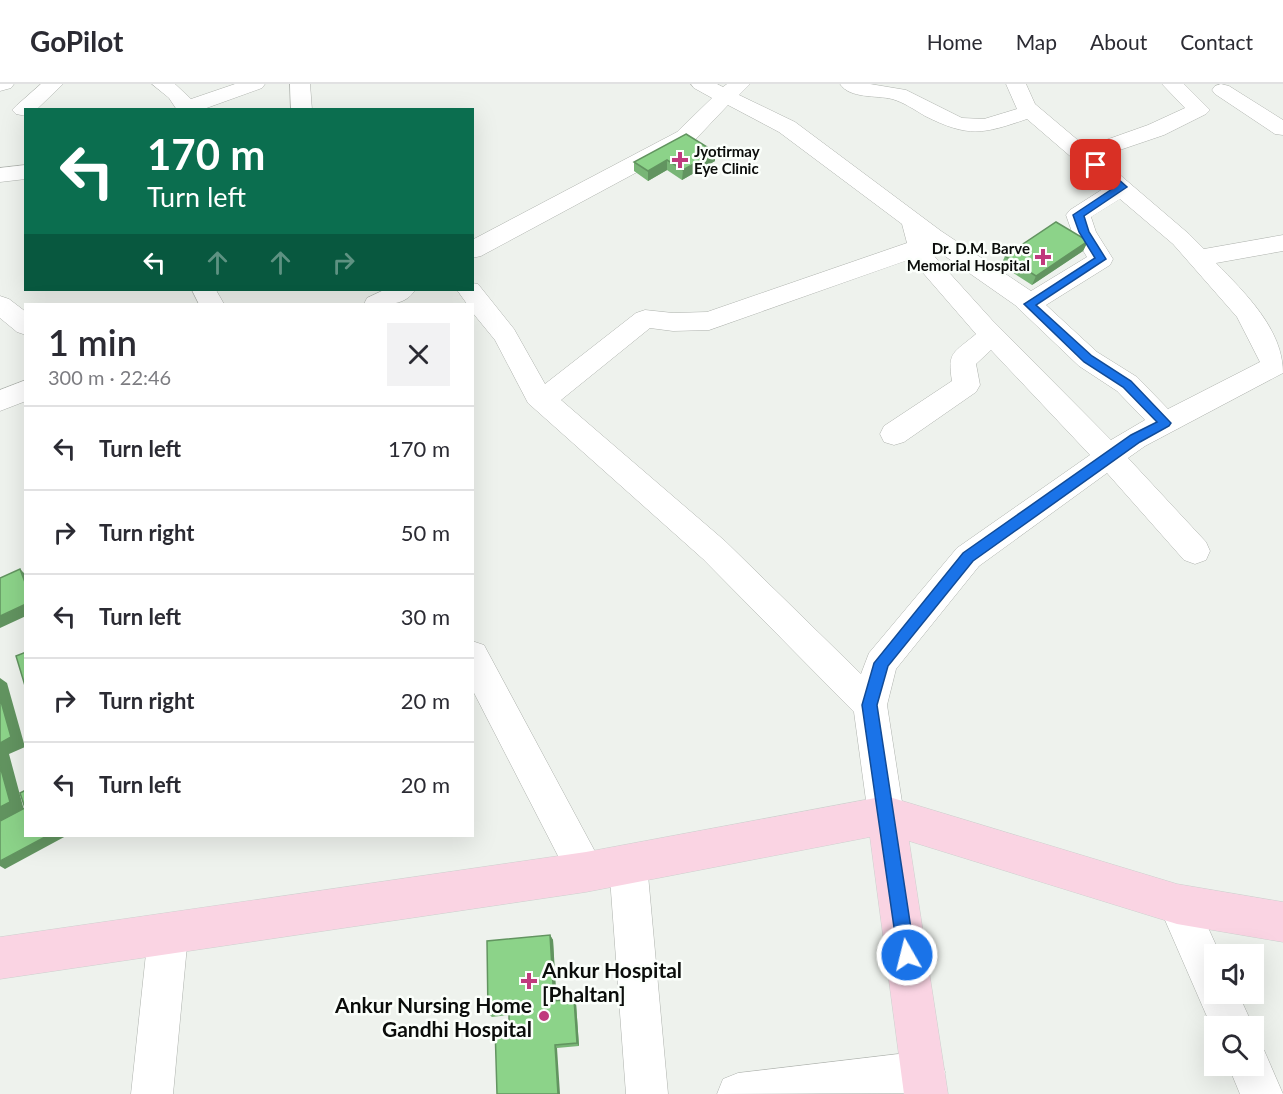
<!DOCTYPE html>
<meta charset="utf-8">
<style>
:root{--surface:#fff;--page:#f2f2f3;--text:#2b2b33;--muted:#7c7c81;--line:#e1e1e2}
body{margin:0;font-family:Lato,sans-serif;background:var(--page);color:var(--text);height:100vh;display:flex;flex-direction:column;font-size:22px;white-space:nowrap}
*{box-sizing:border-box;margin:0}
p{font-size:20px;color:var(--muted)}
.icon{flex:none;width:33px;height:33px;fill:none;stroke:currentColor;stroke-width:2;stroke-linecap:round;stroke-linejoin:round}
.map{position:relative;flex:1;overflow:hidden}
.drawer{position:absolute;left:24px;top:219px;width:450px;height:534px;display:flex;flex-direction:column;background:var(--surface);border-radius:0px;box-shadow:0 6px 24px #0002}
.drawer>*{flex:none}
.banner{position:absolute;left:24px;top:24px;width:450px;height:183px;border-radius:0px;box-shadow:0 6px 24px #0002;background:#0b6e4f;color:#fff;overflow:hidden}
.buttons{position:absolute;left:1204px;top:860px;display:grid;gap:12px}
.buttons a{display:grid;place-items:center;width:60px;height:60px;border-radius:0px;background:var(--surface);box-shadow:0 6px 24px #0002;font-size:30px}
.pin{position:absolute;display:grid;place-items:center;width:51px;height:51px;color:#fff;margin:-26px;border-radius:12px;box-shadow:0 3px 9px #0006}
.me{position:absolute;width:66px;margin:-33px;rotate:352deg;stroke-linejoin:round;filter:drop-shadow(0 0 4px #0008)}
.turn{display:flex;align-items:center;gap:21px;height:126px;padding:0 24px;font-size:27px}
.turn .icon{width:78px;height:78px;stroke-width:2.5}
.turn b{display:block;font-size:42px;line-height:51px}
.lanes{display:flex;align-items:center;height:57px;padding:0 24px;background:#0003;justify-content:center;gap:30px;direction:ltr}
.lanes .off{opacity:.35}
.round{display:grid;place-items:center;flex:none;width:63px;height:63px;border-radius:0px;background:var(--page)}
.summary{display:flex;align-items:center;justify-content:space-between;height:102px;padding:0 24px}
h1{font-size:36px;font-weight:600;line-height:45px}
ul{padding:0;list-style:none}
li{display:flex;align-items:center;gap:18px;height:84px;padding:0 24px;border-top:2px solid var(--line)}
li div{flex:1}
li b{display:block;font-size:22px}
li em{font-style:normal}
header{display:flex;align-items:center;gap:36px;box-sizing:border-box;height:84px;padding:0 30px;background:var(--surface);border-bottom:2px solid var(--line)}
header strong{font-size:28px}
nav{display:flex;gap:33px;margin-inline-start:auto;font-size:21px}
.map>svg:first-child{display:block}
</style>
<header>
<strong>GoPilot</strong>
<nav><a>Home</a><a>Map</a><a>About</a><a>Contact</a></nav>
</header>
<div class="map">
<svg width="1283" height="1010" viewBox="0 0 1283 1010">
<rect width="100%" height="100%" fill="#eef2ed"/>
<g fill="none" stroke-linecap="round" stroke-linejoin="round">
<g stroke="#aeb2ad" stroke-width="1">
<path id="minor" d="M 0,0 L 14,0 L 11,4 L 0,7 Z
M 41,0 L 63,0 L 36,26 L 26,26 L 26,32 L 16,30 L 12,26 L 16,22 Z
M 152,0 L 175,0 L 191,15 L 235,0 L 265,0 L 262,4 L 201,26 L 177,26 L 169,14 Z
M 290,0 L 310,0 L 312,26 L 291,26 Z
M 691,0 L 717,0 L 723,3 L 727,0 L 750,0 L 739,11 L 795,38 L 941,147 L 1031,207 L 1087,173 L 1072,148 L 1066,131 L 1070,126 L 1106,103 L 1027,35 C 983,50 969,54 925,32 C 915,26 903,18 892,15 C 876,11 850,15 840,0 L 870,0 L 906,6 L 962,34 L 984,35 L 1017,25 L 1006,0 L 1026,0 L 1035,20 L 1086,63 L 1148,41 L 1185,24 L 1162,0 L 1184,0 L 1210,26 L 1206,30 L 1164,51 L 1099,73 L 1189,150 L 1204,165 L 1283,151 L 1283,167 L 1216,179 C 1245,209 1283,245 1283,289 L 1145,362 L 1128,374 L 1206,458 L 1210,467 L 1206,476 L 1195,480 L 1184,476 L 1107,389 L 979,482 L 896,585 L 887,621 L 904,731 L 899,744 L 886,749 L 873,744 L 868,731 L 854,628 L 703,475 L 528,319 L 495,256 L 472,228 L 472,220 L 467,220 L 457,206 L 472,206 L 472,199 L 478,200 L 514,245 L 545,300 L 636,229 L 645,226 L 673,229 L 707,228 L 907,159 L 902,140 L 779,48 L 728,21 L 693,58 L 481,172 L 472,174 L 472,156 L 677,48 L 712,14 L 694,4 ZM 1120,115 L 1173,160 L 1237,233 L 1260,278 L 1168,325 L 1137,293 L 1097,268 L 1046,221 L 1110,181 L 1113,175 L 1096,148 L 1091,133 ZM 932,163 L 1015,221 L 1079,282 L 1117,307 L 1145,336 L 1111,356 L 992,236 L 935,173 ZM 911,175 L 976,250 C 954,269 947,267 952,297 L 884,342 L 880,350 L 884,358 L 894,361 L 904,358 L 976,308 L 980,301 L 976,280 L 991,266 L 1090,371 L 957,464 L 869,569 L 861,590 L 725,457 L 561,316 L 650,244 L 673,247 L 709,246 Z
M 1221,0 L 1229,2 L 1283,36 L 1283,51 L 1275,50 L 1215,10 L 1212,6 L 1215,2 Z
M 26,81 L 26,95 L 0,98 L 0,84 Z
M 192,206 L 216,206 L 224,220 L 199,220 Z
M 384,206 L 415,206 C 404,224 382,220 364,220 L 367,214 Z
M 0,212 L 9,215 L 26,228 L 26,251 L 17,248 L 0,234 Z
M 26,296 L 26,317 L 0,327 L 0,306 Z
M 472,557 L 484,561 L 599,775 L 605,788 L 599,801 L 586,807 L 573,801 L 472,605 Z
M 628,761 L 641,767 L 647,780 L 668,1010 L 626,1010 L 609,780 L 615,767 Z
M 1177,801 L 1191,806 L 1220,870 L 1215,870 L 1215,909 L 1238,909 L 1253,942 L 1215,942 L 1215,951 L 1158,820 L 1163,806 Z
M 168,831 L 182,837 L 188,851 L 173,1010 L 131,1010 L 148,851 L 154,837 Z
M 1254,962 L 1264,966 L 1283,1010 L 1240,1010 L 1228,981 L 1254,981 Z
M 924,967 L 939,973 L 945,988 L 939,1003 L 924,1009 L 717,1010 L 723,995 L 738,989 Z"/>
</g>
<g stroke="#cecfce" stroke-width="1">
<path id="major" d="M 886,712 L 1177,800 L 1283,818 L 1283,858 L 1177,840 L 909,757 L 948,1010 L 904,1010 L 870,753 L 586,808 L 0,895 L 0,853 L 586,768 Z"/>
</g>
<use href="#minor" fill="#fff" fill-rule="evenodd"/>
<use href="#major" fill="#fad4e3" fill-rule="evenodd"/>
</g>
<path fill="#78b576" d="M 715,68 L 715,77 L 682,96 L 667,86 L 648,97 L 634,87 L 634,78 Z
M 1088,157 L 1083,167 L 1032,201 L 1001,181 L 1005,172 Z
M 550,851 L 553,856 L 556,917 L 576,919 L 579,962 L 557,964 L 509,940 L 509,931 L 492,933 L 488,930 Z"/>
<path fill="#629460" d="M 715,68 L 715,77 L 682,96 L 683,86 Z
M 667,76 L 667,86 L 648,97 L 648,87 Z
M 1088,157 L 1083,167 L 1032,201 L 1036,192 Z
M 20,485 L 26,491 L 26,501 Z
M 26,520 L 26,532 L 0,544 L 0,532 Z
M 0,594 L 7,599 L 25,663 L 9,670 L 24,726 L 0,738 Z
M 47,752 L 66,752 L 5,785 L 0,782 L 0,777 Z
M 550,851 L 553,856 L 557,921 L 554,917 Z
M 574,915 L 576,919 L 579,962 L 577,959 Z
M 555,961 L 557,964 L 560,1010 L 558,1010 Z"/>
<path fill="#8cd389" stroke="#629460" stroke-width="1.5" d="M 686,50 L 715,68 L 683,86 L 667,76 L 648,87 L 634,78 Z
M 1056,138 L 1088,157 L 1036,192 L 1005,172 Z
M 20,485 L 26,501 L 26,520 L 0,532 L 0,494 Z
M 26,568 L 26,605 L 16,572 Z
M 0,614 L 11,653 L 0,659 Z
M 0,682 L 10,718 L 0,723 Z
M 26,706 L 26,752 L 47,752 L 0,777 L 0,737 L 25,724 L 20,709 Z
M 550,851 L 554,917 L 574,915 L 577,959 L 555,961 L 558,1010 L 497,1010 L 495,942 L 509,940 L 509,927 L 488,930 L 487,857 Z"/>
<path fill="#1a73e8" stroke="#114b97" stroke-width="1.5" d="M 1093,79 L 1100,79 L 1127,103 L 1084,132 L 1089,148 L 1106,175 L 1036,221 L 1092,272 L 1131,297 L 1171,339 L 1169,342 L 1140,358 L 973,477 L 888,582 L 877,621 L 915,871 L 913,877 L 907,880 L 901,877 L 898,871 L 862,621 L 874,579 L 963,469 L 1131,351 L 1157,338 L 1123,303 L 1084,278 L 1024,220 L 1095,174 L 1079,148 L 1073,131 L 1115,103 L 1093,83 Z"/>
<g fill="#c03a7d" stroke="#fbfffb" stroke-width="2">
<path d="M677 67h6v6h6v6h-6v6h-6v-6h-6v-6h6z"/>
<path d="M1040 164h6v6h6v6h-6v6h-6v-6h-6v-6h6z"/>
<path d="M526 888h6v6h6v6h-6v6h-6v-6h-6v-6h6z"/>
<circle cx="544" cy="932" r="6"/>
</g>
<g text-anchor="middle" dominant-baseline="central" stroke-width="5" stroke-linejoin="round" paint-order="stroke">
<g font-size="15" font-weight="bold" fill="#0b0d0b" stroke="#fbfffb" text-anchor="start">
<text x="694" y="67">Jyotirmay<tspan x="694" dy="17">Eye Clinic</tspan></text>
<text x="1030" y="164" text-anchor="end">Dr. D.M. Barve<tspan x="1030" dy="17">Memorial Hospital</tspan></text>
</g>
<g font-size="21" font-weight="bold" fill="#0b0d0b" stroke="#fbfffb" text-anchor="start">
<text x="542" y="885">Ankur Hospital<tspan x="542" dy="24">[Phaltan]</tspan></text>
<text x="532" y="920" text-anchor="end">Ankur Nursing Home<tspan x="532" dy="24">Gandhi Hospital</tspan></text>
</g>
</g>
</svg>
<div class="buttons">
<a><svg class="icon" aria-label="sound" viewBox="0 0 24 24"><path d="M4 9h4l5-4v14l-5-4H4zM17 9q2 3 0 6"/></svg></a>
<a><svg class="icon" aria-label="search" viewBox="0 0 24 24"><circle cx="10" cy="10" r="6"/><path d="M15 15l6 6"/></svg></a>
</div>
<div class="pin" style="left:1096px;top:81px;background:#d93025"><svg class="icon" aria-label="arrive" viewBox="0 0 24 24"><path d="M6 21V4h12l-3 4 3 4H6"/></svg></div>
<svg class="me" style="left:907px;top:871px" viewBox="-20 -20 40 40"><circle r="17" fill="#1a73e8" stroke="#fff" stroke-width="3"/><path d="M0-11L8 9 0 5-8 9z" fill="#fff"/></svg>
<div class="banner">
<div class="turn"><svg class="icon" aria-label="left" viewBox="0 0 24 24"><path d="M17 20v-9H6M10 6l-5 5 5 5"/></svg><div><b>170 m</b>Turn left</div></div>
<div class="lanes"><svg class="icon" aria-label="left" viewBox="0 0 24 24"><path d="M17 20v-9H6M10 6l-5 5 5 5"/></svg><svg class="icon off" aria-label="ahead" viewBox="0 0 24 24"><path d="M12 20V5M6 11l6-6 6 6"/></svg><svg class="icon off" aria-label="ahead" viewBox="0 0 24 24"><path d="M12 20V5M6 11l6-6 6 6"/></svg><svg class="icon off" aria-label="right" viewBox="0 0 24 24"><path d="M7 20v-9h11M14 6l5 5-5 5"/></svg></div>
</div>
<section class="drawer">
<div class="summary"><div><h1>1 min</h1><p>300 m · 22:46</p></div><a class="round"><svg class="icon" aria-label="close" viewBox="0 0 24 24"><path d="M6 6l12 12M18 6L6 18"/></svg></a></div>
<ul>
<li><svg class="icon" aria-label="left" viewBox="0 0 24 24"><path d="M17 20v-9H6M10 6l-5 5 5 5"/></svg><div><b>Turn left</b></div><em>170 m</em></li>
<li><svg class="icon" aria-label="right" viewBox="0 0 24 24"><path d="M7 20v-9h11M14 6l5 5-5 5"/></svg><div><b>Turn right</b></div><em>50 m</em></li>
<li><svg class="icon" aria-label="left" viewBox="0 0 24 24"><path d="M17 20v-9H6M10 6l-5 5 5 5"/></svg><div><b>Turn left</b></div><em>30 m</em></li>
<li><svg class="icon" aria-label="right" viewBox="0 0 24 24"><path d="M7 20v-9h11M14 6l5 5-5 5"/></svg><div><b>Turn right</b></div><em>20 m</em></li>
<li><svg class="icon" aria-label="left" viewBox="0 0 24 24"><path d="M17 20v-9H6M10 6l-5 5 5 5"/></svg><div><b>Turn left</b></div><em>20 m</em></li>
</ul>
</section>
</div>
